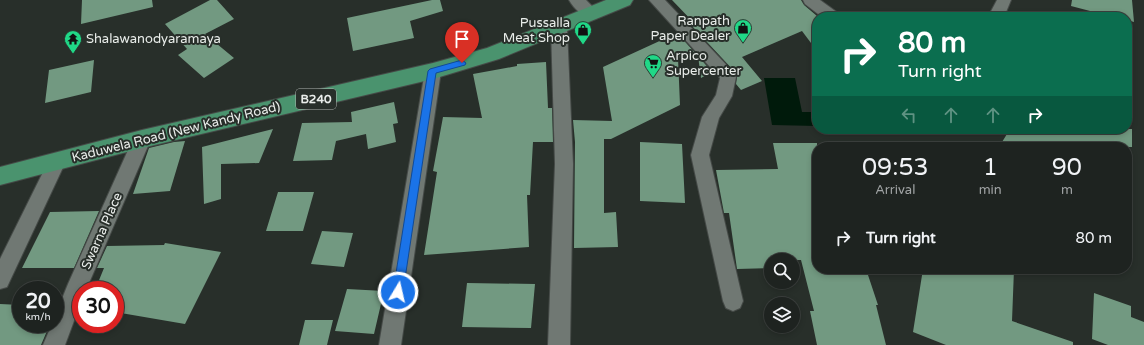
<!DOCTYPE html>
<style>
:root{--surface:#1e2320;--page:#2b2f2d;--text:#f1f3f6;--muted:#a1a4a5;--line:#3c403e}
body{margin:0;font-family:"Varela Round",sans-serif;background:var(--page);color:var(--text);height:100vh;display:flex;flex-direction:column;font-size:15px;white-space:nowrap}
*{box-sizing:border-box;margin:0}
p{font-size:13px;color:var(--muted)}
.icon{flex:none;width:22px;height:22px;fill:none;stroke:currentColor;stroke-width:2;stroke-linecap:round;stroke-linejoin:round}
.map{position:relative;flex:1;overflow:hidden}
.panel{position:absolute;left:812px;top:142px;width:320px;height:132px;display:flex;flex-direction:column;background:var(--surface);border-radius:16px;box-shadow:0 2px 6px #0003,0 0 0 1px var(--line)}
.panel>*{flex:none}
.top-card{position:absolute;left:812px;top:12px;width:320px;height:122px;border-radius:16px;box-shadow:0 2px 6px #0003,0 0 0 1px var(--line);background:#0b6e4f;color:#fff;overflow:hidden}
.buttons{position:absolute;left:764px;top:253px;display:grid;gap:8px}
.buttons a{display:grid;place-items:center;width:36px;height:36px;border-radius:50%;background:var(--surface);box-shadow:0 2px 6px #0003,0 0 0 1px var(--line);font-size:20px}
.speed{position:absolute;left:12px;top:281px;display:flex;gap:8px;font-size:20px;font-weight:700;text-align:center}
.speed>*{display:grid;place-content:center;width:52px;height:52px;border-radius:50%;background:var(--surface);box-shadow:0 2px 6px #0003,0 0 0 1px var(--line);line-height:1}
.speed small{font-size:10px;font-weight:400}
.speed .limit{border:6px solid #d22;background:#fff;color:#111}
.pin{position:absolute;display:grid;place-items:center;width:34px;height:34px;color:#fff;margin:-41px -17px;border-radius:50% 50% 50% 0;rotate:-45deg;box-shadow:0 0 4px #0007}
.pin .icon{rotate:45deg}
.me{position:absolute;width:44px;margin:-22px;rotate:9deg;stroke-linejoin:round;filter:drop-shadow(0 0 3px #0008)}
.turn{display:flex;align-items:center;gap:14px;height:84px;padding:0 20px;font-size:18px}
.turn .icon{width:52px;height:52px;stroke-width:2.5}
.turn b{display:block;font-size:28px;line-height:34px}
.lanes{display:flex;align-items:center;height:38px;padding:0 20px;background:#0003;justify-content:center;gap:20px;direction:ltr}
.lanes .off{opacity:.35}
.eta{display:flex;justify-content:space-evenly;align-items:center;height:68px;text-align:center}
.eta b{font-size:24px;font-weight:600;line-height:28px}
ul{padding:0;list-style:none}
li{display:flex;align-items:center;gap:12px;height:56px;padding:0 20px}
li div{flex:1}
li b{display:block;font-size:15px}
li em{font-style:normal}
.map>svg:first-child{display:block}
</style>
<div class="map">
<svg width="1144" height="345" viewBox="0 0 1144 345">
<rect width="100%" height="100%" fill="#282f2a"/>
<path fill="#001a0b" d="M 764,78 L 795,78 L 802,112 L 817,112 L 817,126 L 772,125 Z"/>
<path fill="#729981" d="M 82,0 L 152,0 L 153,7 L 81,24 Z
M 210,0 L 217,0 L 234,19 L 205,34 L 234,58 L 204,78 L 178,55 L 187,49 L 165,24 Z
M 432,0 L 440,0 L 443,11 L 410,21 L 414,38 L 353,51 L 347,18 Z
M 672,0 L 801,0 L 804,5 L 817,16 L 817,51 L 802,31 L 742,57 L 762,81 L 741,90 L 736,84 L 737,77 L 735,72 L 692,26 L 695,24 Z
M 1072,0 L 1132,0 L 1134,22 L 1127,20 L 1127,17 L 1113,17 L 1071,6 Z
M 677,33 L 698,56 L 678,58 L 680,105 L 611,139 L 604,139 L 604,213 L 616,212 L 618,247 L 574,248 L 575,142 L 573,120 L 612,121 L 603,67 Z
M 698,56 L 712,72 L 701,78 Z
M 94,60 L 91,92 L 45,103 L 49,70 Z
M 546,62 L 548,108 L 552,108 L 553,142 L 533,142 L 530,195 L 527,195 L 529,247 L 424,255 L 437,172 L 433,171 L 443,117 L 482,118 L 473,74 L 517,66 L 517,64 Z
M 394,102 L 398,123 L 393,124 L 396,142 L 368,149 L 366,134 L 336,141 L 332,160 L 293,161 L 302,123 L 352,122 L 351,112 Z
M 273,129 L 259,163 L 221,164 L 221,199 L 204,204 L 202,147 Z
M 1010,129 L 1132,129 L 1132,147 L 999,147 Z
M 185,141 L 170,191 L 133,194 L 149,148 L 174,142 Z
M 640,142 L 682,144 L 685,203 L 640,201 Z
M 773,143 L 817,143 L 817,269 L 866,269 L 878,305 L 876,305 L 886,345 L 817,345 L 810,311 L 814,311 L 801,260 L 771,260 L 771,268 L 737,269 L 729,213 L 724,213 L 716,170 L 778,169 Z
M 278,192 L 314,192 L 303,231 L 266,231 Z
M 99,211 L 74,268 L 22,268 L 50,212 Z
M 322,231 L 353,233 L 344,267 L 311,264 Z
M 165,243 L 221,252 L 185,324 L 115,312 L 115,290 L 95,290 L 104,268 L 97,268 L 107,246 L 164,245 Z
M 923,269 L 1014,269 L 1012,321 L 1073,342 L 1073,345 L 946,345 L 913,332 Z
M 467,283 L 535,284 L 531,328 L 462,327 Z
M 347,289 L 384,291 L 374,334 L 335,331 Z
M 1094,293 L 1131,306 L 1131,317 L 1144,322 L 1144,345 L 1108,345 L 1092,339 Z
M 0,304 L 21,305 L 21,324 L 50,324 L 41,345 L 0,345 Z
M 305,320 L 333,320 L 327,345 L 299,345 Z"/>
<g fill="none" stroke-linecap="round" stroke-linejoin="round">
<g stroke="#454a47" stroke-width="2">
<path id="street" d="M 569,0 L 586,0 L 600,14 L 597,18 C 586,21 574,9 569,0 Z
M 649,0 L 665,0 L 734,73 L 736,77 L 732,96 L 719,118 L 709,155 L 743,301 L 740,308 L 733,311 L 726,308 L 723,301 L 691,155 L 702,117 L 716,95 L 720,78 Z
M 803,0 L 820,0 L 838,13 L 841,17 L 822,17 L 805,4 Z
M 997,0 L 1011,0 L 1004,17 L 988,17 Z
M 559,22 L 564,24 L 567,28 L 573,164 L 570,345 L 548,345 L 555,164 L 551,28 L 554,24 Z
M 433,65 L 439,67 L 441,71 L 401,345 L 379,345 L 425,71 L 427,67 Z
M 142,132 L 148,134 L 151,139 L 86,290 L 81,290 L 81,302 L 65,345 L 43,345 L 52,324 L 55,324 L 55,316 L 68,284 L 133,139 L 136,134 Z
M 57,154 L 63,156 L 66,161 L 7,287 L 0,289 L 0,259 L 51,156 Z"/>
</g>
<g stroke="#454a47" stroke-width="2">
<path id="primary" d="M 606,0 L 633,0 L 630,5 L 499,59 L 433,79 L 142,148 L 0,185 L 0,167 L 142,130 L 433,63 L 487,48 Z"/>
</g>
<use href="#street" fill="#707873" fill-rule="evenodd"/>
<use href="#primary" fill="#4a936e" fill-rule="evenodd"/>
</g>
<path fill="#1a73e8" stroke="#114b97" d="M 462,60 L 466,63 L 465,65 L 436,73 L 403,292 L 402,295 L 398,297 L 395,295 L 393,292 L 428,71 L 430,69 Z"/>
<defs>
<g id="shop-pin" transform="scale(0.9)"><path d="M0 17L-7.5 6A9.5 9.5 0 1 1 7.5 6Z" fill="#20d887" stroke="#282f2a"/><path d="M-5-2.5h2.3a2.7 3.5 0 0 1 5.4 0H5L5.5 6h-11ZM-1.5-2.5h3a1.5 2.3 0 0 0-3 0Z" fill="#111"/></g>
<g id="temple-pin" transform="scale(0.9)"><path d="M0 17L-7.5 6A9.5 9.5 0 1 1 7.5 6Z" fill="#20d887" stroke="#282f2a"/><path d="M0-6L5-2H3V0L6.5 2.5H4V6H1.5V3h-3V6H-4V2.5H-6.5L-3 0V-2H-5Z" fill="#111"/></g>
<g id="supermarket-pin" transform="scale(0.9)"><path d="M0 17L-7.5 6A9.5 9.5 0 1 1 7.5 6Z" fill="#20d887" stroke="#282f2a"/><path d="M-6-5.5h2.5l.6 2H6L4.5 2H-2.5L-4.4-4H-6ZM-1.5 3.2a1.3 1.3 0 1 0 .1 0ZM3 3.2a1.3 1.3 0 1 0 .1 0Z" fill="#111"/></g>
</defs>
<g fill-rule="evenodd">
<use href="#shop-pin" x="743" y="28"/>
<use href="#shop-pin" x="583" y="30"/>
<use href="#temple-pin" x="73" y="39"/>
<use href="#supermarket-pin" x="653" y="63"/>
</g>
<g text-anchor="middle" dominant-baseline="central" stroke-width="4" stroke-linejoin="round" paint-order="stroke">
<rect fill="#282f2a" stroke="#afb4b0" stroke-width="1" x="296" y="89" width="40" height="20" rx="3"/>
<g font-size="12" font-weight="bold" fill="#e9edea">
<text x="316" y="99">B240</text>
</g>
<g font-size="13" fill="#e9edea" stroke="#282f2a" text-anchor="end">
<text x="730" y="21">Ranpath<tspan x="730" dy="15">Paper Dealer</tspan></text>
<text x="570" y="23">Pussalla<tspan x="570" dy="15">Meat Shop</tspan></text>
<text x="86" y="39" text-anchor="start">Shalawanodyaramaya</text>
<text x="666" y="56" text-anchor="start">Arpico<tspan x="666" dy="15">Supercenter</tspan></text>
</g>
<g font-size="13" fill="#e9edea" stroke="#282f2a">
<text transform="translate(176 132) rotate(-14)">Kaduwela Road (New Kandy Road)</text>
<text transform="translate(102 231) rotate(-66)">Swarna Place</text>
</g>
</g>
</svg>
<div class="buttons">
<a><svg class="icon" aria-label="search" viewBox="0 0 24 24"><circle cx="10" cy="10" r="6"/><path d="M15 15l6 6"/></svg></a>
<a><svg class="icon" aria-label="layers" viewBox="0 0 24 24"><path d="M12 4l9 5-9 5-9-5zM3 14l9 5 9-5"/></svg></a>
</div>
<div class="speed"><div>20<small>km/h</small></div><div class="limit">30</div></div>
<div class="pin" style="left:462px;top:63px;background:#d93025"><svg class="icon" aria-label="arrive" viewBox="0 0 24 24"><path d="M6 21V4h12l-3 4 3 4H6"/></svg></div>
<svg class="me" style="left:398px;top:292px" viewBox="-20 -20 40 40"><circle r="17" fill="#1a73e8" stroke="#fff" stroke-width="3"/><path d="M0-11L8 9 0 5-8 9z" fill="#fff"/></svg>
<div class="top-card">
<div class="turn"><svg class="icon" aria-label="right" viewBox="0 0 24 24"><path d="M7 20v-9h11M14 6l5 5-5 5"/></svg><div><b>80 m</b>Turn right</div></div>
<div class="lanes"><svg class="icon off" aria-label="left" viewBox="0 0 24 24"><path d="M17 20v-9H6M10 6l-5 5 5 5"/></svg><svg class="icon off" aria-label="ahead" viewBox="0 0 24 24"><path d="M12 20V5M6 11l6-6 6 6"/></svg><svg class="icon off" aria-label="ahead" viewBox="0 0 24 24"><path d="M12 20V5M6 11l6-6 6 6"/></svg><svg class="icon" aria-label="right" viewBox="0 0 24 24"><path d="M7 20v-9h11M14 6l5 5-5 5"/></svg></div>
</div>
<section class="panel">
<div class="eta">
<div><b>09:53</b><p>Arrival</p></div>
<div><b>1</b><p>min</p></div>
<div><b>90</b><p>m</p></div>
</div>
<ul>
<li><svg class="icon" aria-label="right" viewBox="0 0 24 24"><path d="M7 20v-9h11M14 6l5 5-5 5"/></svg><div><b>Turn right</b></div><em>80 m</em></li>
</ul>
</section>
</div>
